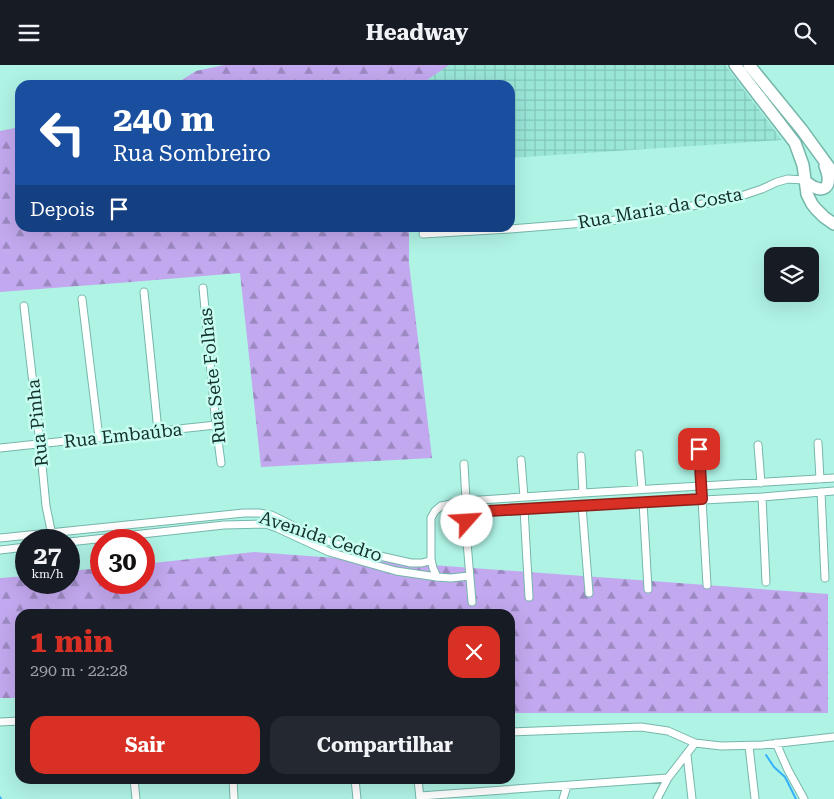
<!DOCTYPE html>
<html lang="pt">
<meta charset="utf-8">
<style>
:root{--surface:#171b24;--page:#242831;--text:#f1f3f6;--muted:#9ea1a6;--accent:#d93025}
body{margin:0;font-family:"Roboto Serif",serif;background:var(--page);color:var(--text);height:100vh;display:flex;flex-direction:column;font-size:19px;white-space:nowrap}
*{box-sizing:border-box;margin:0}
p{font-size:16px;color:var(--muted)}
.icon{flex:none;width:28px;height:28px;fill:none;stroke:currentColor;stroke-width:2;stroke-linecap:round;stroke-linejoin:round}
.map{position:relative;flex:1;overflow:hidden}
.sheet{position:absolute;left:15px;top:544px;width:500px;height:175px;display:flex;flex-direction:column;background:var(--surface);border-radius:15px;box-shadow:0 5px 20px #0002}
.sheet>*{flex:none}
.hud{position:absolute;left:15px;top:15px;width:500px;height:152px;border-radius:15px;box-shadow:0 5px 20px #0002;background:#1a4fa0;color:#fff;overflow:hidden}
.fabs{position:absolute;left:764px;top:182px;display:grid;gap:10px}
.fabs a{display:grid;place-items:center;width:55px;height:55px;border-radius:10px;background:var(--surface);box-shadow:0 5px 20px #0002;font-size:25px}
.speed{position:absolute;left:15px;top:464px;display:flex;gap:10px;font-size:25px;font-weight:700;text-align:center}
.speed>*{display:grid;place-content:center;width:65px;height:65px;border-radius:50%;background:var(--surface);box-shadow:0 5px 20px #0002;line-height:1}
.speed small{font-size:12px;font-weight:400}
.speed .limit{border:8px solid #d22;background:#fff;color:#111}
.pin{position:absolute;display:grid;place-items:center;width:42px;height:42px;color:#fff;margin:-21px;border-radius:10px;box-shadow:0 2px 8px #0006}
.me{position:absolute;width:55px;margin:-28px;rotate:64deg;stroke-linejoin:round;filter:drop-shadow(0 0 4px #0008)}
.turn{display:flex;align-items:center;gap:18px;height:105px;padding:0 15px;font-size:22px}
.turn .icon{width:65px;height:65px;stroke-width:2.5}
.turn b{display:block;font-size:35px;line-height:42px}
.then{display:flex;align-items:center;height:48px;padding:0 15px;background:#0003;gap:10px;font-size:19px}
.round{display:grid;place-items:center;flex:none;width:52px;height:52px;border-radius:15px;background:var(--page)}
.summary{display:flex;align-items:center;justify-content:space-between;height:85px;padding:0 15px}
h1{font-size:30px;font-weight:700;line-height:38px;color:var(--accent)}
.primary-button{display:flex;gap:10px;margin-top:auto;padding:10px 15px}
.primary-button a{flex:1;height:58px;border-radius:15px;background:var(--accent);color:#fff;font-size:20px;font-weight:700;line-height:58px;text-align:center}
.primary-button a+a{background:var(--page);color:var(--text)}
header{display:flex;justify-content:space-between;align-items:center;height:65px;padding:0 15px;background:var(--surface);font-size:22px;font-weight:700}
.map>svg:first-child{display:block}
</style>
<header><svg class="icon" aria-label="menu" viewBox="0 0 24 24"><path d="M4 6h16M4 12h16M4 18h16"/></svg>Headway<svg class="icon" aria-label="search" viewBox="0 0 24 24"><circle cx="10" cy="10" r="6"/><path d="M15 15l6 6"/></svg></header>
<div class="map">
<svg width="834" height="734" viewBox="0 0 834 734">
<defs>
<pattern id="industrial-grid" width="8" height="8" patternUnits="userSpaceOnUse" patternTransform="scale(1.25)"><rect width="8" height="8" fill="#99e6d7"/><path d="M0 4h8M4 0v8" fill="none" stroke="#83c6b9"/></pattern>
<pattern id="forest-firs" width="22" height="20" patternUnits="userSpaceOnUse" patternTransform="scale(1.25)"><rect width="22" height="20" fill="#c2a8ee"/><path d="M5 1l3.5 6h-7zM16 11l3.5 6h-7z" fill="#9c89c1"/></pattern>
</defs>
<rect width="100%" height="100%" fill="#aff3e5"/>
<path fill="url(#industrial-grid)" d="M 449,0 L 725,0 L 782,75 L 510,93 L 510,20 L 420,20 Z"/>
<path fill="url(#forest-firs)" d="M 224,0 L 449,0 L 420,20 L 174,20 L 196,6 Z
M 20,62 L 20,162 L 409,163 L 409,198 L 432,393 L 261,402 L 240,208 L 131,217 L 0,227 L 0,66 Z
M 254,487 L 828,529 L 828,648 L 510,648 L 510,549 L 20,549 L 20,633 L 0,633 L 0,513 L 26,511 L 26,518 L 69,518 L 69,506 L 101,503 L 101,518 L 144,518 L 144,499 Z"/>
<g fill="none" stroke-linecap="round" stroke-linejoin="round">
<path stroke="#36b1fc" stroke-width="2" d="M 766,690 L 774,702 L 785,712 L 796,734
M 0,732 L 1,734"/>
<g stroke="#75b7aa" stroke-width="9">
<path id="minor" d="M 423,169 L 510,164 L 610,156 L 735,133 L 762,124 L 777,117 L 788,114 L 804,115
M 203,223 L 216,360 L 221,398
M 144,227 L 158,366
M 82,234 L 99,373
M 24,241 L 40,379 L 46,441 L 53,475
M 818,378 L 820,414
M 758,380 L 761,418
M 0,383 L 216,360
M 699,384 L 707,520
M 639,389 L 642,424
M 581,391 L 583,428
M 521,395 L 524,432
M 464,399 L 466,436
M 821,427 L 825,513
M 762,432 L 766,517
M 643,437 L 648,524
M 452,438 L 461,444 L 468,452
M 582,441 L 589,528
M 524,444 L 529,532
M 0,473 L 244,448 L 259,448 L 271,450 L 304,466 L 336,479 L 380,491 L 411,498 L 422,498 L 429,496 L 431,494
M 69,477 L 224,460 L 266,459 L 277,463 L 329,487 L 396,506 L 437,512 L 451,513 L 469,511
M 0,485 L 26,482
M 437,512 L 433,503 L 431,494 L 431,453 L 435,446 L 441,441 L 466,436 L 583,428 L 834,413
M 472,537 L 466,465 L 468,452 L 472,448 L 488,446 L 762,432 L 834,426
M 0,657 L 20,656
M 510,667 L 641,662 L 668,666 L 695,678 L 721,681 L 762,680 L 834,672
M 776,678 L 788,705 L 804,734
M 749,681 L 755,734
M 687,690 L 692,734
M 134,714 L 136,734
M 233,714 L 234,734
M 355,714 L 357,734
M 418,714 L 420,734
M 420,731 L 668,713
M 563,734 L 567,721
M 657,734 L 668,713 L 695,678"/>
</g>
<g stroke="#75b7aa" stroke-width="14">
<path id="trunk" d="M 735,0 L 795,78 L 803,100 L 807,129 L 812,139 L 816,144 L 824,152 L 834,159
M 749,0 L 802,65 L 834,109
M 804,115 C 823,132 834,123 825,101"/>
</g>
<use href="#minor" stroke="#fff" stroke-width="7"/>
<use href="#trunk" stroke="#fff" stroke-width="11"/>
</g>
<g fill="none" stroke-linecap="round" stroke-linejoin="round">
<g stroke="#8d1f18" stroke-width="12">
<path id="route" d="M 467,456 C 470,446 479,447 488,446 L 702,434 L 699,384"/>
</g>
<use href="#route" stroke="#d93025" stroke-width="9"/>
</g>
<g text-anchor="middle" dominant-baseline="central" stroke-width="5" stroke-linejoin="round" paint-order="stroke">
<g font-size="18" fill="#132f2a" stroke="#c8fdf2">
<text transform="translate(660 143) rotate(-10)">Rua Maria da Costa</text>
<text transform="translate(212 311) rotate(-96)">Rua Sete Folhas</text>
<text transform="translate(37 358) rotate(-96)">Rua Pinha</text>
<text transform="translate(123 370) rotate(-6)">Rua Embaúba</text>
<text transform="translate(321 471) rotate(18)">Avenida Cedro</text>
</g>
</g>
</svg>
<div class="fabs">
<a><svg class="icon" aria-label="layers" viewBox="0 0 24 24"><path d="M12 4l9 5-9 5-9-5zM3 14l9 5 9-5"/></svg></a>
</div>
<div class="speed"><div>27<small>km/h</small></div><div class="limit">30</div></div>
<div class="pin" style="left:699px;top:384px;background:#d93025"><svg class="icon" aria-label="arrive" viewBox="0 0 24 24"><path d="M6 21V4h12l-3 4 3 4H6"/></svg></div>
<svg class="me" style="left:467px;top:456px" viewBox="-20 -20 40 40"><circle r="19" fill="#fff"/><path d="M0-13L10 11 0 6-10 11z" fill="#d93025"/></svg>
<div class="hud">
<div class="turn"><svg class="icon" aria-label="left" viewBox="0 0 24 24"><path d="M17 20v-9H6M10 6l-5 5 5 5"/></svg><div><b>240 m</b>Rua Sombreiro</div></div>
<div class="then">Depois<svg class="icon" aria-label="arrive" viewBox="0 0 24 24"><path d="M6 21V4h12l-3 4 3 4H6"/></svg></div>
</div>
<section class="sheet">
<div class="summary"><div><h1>1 min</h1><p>290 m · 22:28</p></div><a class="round" style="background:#d93025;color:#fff"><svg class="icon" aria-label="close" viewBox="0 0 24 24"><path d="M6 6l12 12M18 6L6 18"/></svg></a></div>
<div class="primary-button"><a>Sair</a><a>Compartilhar</a></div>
</section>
</div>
